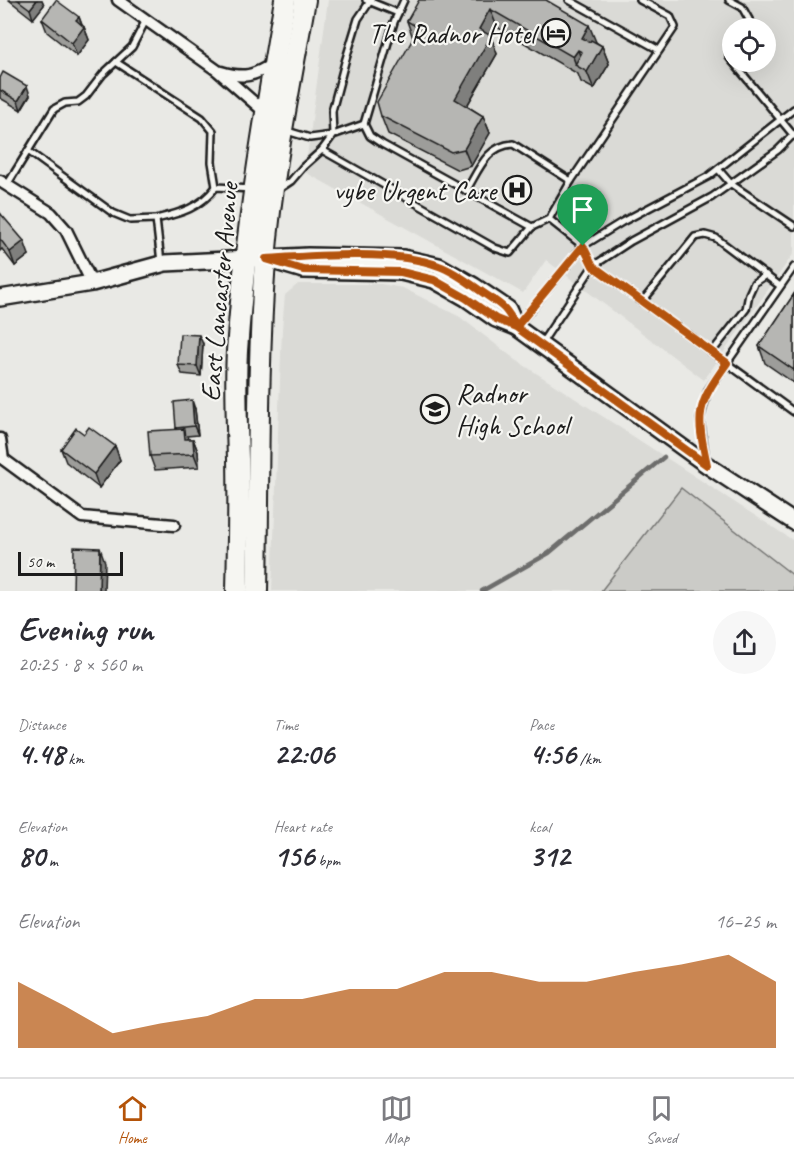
<!DOCTYPE html>
<html lang="en">
<head>
<meta charset="utf-8">
<style>
	:root { --surface:#fff; --page:#f7f7f7; --text:#2b2b33; --muted:#7c7c81; --line:#e1e1e2; --accent:#b45309 }
	body { margin:0; font-family:Caveat,sans-serif; background:var(--page); color:var(--text); height:100vh; display:flex; flex-direction:column; font-size:22px; white-space:nowrap }
	* { box-sizing:border-box; margin:0 }
	p { font-size:20px; color:var(--muted) }
	.icon { flex:none; width:33px; height:33px; fill:none; stroke:currentColor; stroke-width:2; stroke-linecap:round; stroke-linejoin:round }
	.map { position:relative; height:591px; overflow:hidden }
	.sheet { display:flex; flex-direction:column; background:var(--surface); flex:1 }
	.sheet>* { flex:none }
	.tools { position:absolute; left:722px; top:18px; display:grid; gap:12px }
	.tools a { display:grid; place-items:center; width:54px; height:54px; border-radius:50%; background:var(--surface); box-shadow:0 6px 24px #0002; font-size:30px }
	.scale { position:absolute; left:18px; bottom:15px; width:105px; box-sizing:border-box; padding-left:6px; border:3px solid #1c1c1c; border-top:0; font-size:16px; line-height:21px; white-space:nowrap; color:#1c1c1c; -webkit-text-stroke:4px #f6f6f2; paint-order:stroke }
	.pin { position:absolute; display:grid; place-items:center; width:51px; height:51px; color:#fff; margin:-62px -26px; border-radius:50% 50% 50% 0; rotate:-45deg; box-shadow:0 0 6px #0007 }
	.pin .icon { rotate:45deg }
	.round { display:grid; place-items:center; flex:none; width:63px; height:63px; border-radius:32px; background:var(--page) }
	.overview { display:flex; align-items:center; justify-content:space-between; height:102px; padding:0 18px }
	h1 { font-size:33px; font-weight:700; line-height:45px }
	.figures { display:grid; grid-template-columns:repeat(3,1fr); gap:9px; height:102px; padding:6px 18px }
	.figures div { display:grid; align-content:center }
	.figures b { font-size:30px; font-weight:700 }
	.figures small { font-size:16px; font-weight:400 }
	.figures p { font-size:16px }
	.chart { height:168px; padding:12px 18px }
	.chart p { display:flex; justify-content:space-between }
	.chart svg { width:100%; height:108px; margin-top:6px; fill:var(--accent); opacity:.7 }
	.dock { display:flex; justify-content:space-around; align-items:center; height:84px; border-top:2px solid var(--line); background:var(--surface); font-size:16px; color:var(--muted) }
	.dock a { display:grid; justify-items:center; gap:3px }
	.dock .on { color:var(--accent) }
	.map>svg:first-child { display:block }
	.built { fill:#dadad6; fill-rule:evenodd }
	.grass { fill:#cbcbc7; stroke:#747472; stroke-width:1.5 }
	.lines { fill:none; stroke-linecap:round; stroke-linejoin:round }
	.stream { stroke:#6d6d6c; stroke-width:4.5 }
	.lane-casing { stroke:#1c1c1c; stroke-width:10 }
	.street-casing { stroke:#1c1c1c; stroke-width:15 }
	.secondary-casing { stroke:#1c1c1c; stroke-width:20 }
	.highway-casing { stroke:#1c1c1c; stroke-width:24 }
	.lane { stroke:#f6f6f2; stroke-width:5 }
	.street { stroke:#f6f6f2; stroke-width:10 }
	.secondary { stroke:#f6f6f2; stroke-width:15 }
	.highway { stroke:#f6f6f2; stroke-width:20 }
	.wall { fill:#9d9d9a; stroke:#1c1c1c; stroke-width:1.5 }
	.shaded-wall { fill:#7f7f7d; stroke:#1c1c1c; stroke-width:1.5 }
	.building { fill:#b6b6b3; stroke:#1c1c1c; stroke-width:1.5 }
	.route-casing { stroke:#fff; stroke-width:12 }
	.route { stroke:#b45309; stroke-width:8 }
	.labels { text-anchor:middle; dominant-baseline:central; stroke-width:4.5; stroke-linejoin:round; paint-order:stroke }
	.poi-label { font-size:28px; fill:#1c1c1c; stroke:#f6f6f2; text-anchor:end }
	.street-label { font-size:28px; fill:#1c1c1c; stroke:#f6f6f2 }
</style>
</head>
<body>
<div class="map">
<svg width="794" height="591" viewBox="0 0 794 591">
	<rect width="100%" height="100%" fill="#e9e9e5"/>
	<filter id="ink" filterUnits="userSpaceOnUse"><feTurbulence type="fractalNoise" baseFrequency=".0167" numOctaves="2"/><feDisplacementMap in="SourceGraphic" scale="12" xChannelSelector="R" yChannelSelector="G"/><feConvolveMatrix kernelMatrix="1 2 1 2 8 2 1 2 1" color-interpolation-filters="sRGB"/></filter>
	<g filter="url(#ink)">
		<g class="built">
			<path d="M328 0H794V253L704 380 546 260 523 293 305 172ZM732 28H765V62H732Z"/>
			<polygon points="298,284 381,284 403,288 460,317 516,360 794,541 794,591 272,591 282,329 285,295"/>
		</g>
		<polygon class="grass" points="681,488 794,576 794,591 601,591"/>
		<g class="lines">
			<polyline class="stream" points="482,591 549,553 664,457"/>
			<g class="lane-casing">
				<g id="lane">
					<polyline points="366,0 398,13"/>
					<polyline points="569,0 659,50"/>
					<polyline points="640,0 670,16 675,27 571,181 549,219 583,246 593,266 794,412"/>
					<polyline points="729,0 742,7 751,23 748,28"/>
					<polyline points="732,52 729,57 732,61"/>
					<polyline points="116,62 202,118 213,131 212,162 216,187"/>
					<polyline points="733,62 794,136"/>
					<polyline points="364,124 370,136 382,144 532,227 549,219"/>
					<polyline points="287,131 310,138 333,135 364,124 394,22 404,0"/>
					<polyline points="322,150 495,248 510,253 532,227"/>
					<polyline points="28,151 113,213 130,220 156,219"/>
					<polyline points="718,169 731,184 794,226"/>
					<polyline points="7,185 54,109 65,103 78,102 86,96 103,74 132,47 146,20"/>
					<polyline points="279,189 291,181 303,167 322,150 333,135 332,111 345,62 358,19 371,0"/>
					<path d="M466 191C479 170 486 146 513 144L571 181"/>
					<path d="M161 262 156 219C181 213 200 208 216 187L252 189"/>
					<polyline points="642,302 695,237 705,235 716,238 780,286"/>
					<polyline points="518,325 583,246 622,222 709,176 794,109"/>
					<polyline points="541,344 593,266 631,241 712,197 778,150 794,134"/>
					<polyline points="712,352 746,309 749,294 754,283 766,275"/>
					<polyline points="706,461 700,419 708,390 794,267"/>
				</g>
			</g>
			<g class="street-casing">
				<g id="street">
					<polyline points="118,0 218,71 266,113"/>
					<path d="M221 72C244 79 254 76 274 63"/>
					<polyline points="0,181 51,213 66,230 92,283"/>
					<polyline points="0,439 3,459 82,517 174,525"/>
				</g>
			</g>
			<g class="secondary-casing">
				<g id="secondary">
					<polyline points="266,259 303,270 401,272 434,280 466,298 496,319 516,327 707,465 794,522"/>
					<polyline points="0,298 92,283 165,263 308,256 403,258 439,266 474,286 508,309 516,327"/>
				</g>
			</g>
			<g class="highway-casing">
				<g id="highway">
					<path d="M237 591C238 547 239 503 238 459 237 423 235 387 237 351 245 233 265 116 285 0"/>
					<path d="M257 591C259 481 257 370 265 260 272 173 290 86 305 0"/>
				</g>
			</g>
			<use href="#lane" class="lane"/>
			<use href="#street" class="street"/>
			<use href="#secondary" class="secondary"/>
			<use href="#highway" class="highway"/>
		</g>
		<g class="wall">
			<polygon points="9,0 42,0 44,5 33,19"/>
			<polygon points="546,0 596,42 602,46 609,64 594,89 581,82 578,74 497,27 491,37 497,54 467,106 483,116 490,133 471,166 458,170 388,134 381,116 413,38 407,21"/>
			<polygon points="79,17 82,25 84,27 89,40 77,56 47,32 42,19"/>
			<polygon points="0,78 30,95 21,110 0,98"/>
			<polygon points="0,213 29,255 15,266 2,249 0,251"/>
			<polygon points="794,294 794,383 765,363 759,346"/>
			<polygon points="203,344 201,376 182,374 178,365"/>
			<polygon points="195,409 198,435 187,436 188,439 193,439 198,452 199,467 155,470 150,456 176,429 176,428"/>
			<polygon points="84,434 115,446 120,460 99,488 66,462 61,449"/>
		</g>
		<g class="shaded-wall">
			<polygon points="37,0 42,0 44,5 33,19 30,9"/>
			<polygon points="490,9 497,27 491,37 497,54 461,116 455,99 479,29"/>
			<polygon points="79,17 83,28 84,27 89,40 77,56 72,43 76,20"/>
			<polygon points="589,25 596,42 588,56 582,38"/>
			<polygon points="602,46 609,64 594,89 587,72"/>
			<polygon points="578,50 584,67 576,65 573,57"/>
			<polygon points="27,86 30,95 21,110 18,101"/>
			<polygon points="483,116 490,133 471,166 464,149"/>
			<polygon points="24,241 29,255 15,266 10,252"/>
			<polygon points="199,335 203,344 201,376 197,366"/>
			<polygon points="192,400 195,409 198,435 194,426"/>
			<polygon points="193,439 198,452 199,467 194,454"/>
			<polygon points="115,446 120,460 99,488 94,474"/>
			<polygon points="100,548 105,562 104,591 99,591"/>
		</g>
		<g class="building">
			<polygon points="18,0 37,0 30,9"/>
			<polygon points="56,0 79,17 76,20 84,27 72,43 42,19"/>
			<polygon points="419,0 546,0 589,25 582,38 590,42 591,40 602,46 587,72 575,65 582,52 578,50 573,57 490,9 479,29 491,36 455,99 483,116 464,149 451,152 381,116 377,102 419,28 407,21"/>
			<polygon points="3,72 27,86 18,101 0,90 0,78"/>
			<polygon points="0,213 24,241 10,252 0,239"/>
			<polygon points="794,294 794,370 759,346"/>
			<polygon points="180,334 199,335 197,366 178,365"/>
			<polygon points="192,400 194,426 176,428 174,402"/>
			<polygon points="89,427 115,446 94,474 61,449 76,428 84,434"/>
			<polygon points="184,429 185,439 193,439 194,454 150,456 148,431"/>
			<polygon points="74,547 100,548 99,591 73,591"/>
		</g>
	</g>
	<g class="lines" filter="url(#ink)">
		<g class="route-casing">
			<path id="route" d="M583 246 516 327C506 306 501 305 482 292 469 283 454 271 439 266 396 249 312 256 266 259L303 270 401 272 434 280 466 298 496 319 516 327 707 465C696 414 696 406 727 363L593 266 583 246"/>
		</g>
		<use href="#route" class="route"/>
	</g>
	<defs>
		<g id="hotel-ring" transform="scale(1.5)"><circle r="9.5" fill="#f6f6f2" stroke="#1c1c1c" stroke-width="1.5"/><path d="M-6-4.5h1.5V1H6V5H4.5V3h-9V5H-6ZM-4 0a1.8 1.8 0 1 1 3.6 0ZM.5 0V-2.5h3Q6-2.5 6 0Z" fill="#1c1c1c"/></g>
		<g id="hospital-ring" transform="scale(1.5)"><circle r="9.5" fill="#f6f6f2" stroke="#1c1c1c" stroke-width="1.5"/><path d="M-5-5h3v3.5h4V-5h3V5h-3V1.5h-4V5h-3Z" fill="#1c1c1c"/></g>
		<g id="school-ring" transform="scale(1.5)"><circle r="9.5" fill="#f6f6f2" stroke="#1c1c1c" stroke-width="1.5"/><path d="M0-5L7-2L0 1L-7-2ZM-4 1L0 2.5L4 1V4Q0 6-4 4Z" fill="#1c1c1c"/></g>
	</defs>
	<g fill-rule="evenodd">
		<use href="#hotel-ring" x="556" y="33"/>
		<use href="#hospital-ring" x="517" y="190"/>
		<use href="#school-ring" x="435" y="409"/>
	</g>
	<g class="labels">
		<g class="poi-label">
			<text x="535" y="33">The Radnor Hotel</text>
			<text x="496" y="190">vybe Urgent Care</text>
			<text x="456" y="393" text-anchor="start">Radnor<tspan x="456" dy="32">High School</tspan></text>
		</g>
		<g class="street-label">
			<text transform="translate(219 292) rotate(-85)">East Lancaster Avenue</text>
		</g>
	</g>
</svg>
<div class="tools">
<a><svg class="icon" aria-label="locate" viewBox="0 0 24 24"><circle cx="12" cy="12" r="6"/><path d="M12 2v4M12 18v4M2 12h4M18 12h4"/></svg></a>
</div>
<div class="scale">50 m</div>
<div class="pin" style="left:583px;top:246px;background:#1e9e55"><svg class="icon" aria-label="arrive" viewBox="0 0 24 24"><path d="M6 21V4h12l-3 4 3 4H6"/></svg></div>
</div>
<section class="sheet">
<div class="overview"><div><h1>Evening run</h1><p>20:25 · 8 × 560 m</p></div><a class="round"><svg class="icon" aria-label="share" viewBox="0 0 24 24"><path d="M12 15V3M7 8l5-5 5 5M5 13v7h14v-7"/></svg></a></div>
<div class="figures">
<div><p>Distance</p><b>4.48<small> km</small></b></div>
<div><p>Time</p><b>22:06</b></div>
<div><p>Pace</p><b>4:56<small> /km</small></b></div>
</div>
<div class="figures">
<div><p>Elevation</p><b>80<small> m</small></b></div>
<div><p>Heart rate</p><b>156<small> bpm</small></b></div>
<div><p>kcal</p><b>312</b></div>
</div>
<div class="chart"><p><span>Elevation</span>16–25 m</p>
<svg viewBox="0 0 160 44" preserveAspectRatio="none"><path d="M0 44V17L10 27L20 38L30 34L40 31L50 24L60 24L70 20L80 20L90 13L100 13L110 17L120 17L130 13L140 10L150 6L160 17V44z"/></svg>
</div>
</section>
<nav class="dock">
<a class="on"><svg class="icon" aria-label="home" viewBox="0 0 24 24"><path d="M3 11l9-7 9 7M6 9v11h12V9"/></svg>Home</a>
<a><svg class="icon" aria-label="map" viewBox="0 0 24 24"><path d="M3 6l6-2 6 2 6-2v14l-6 2-6-2-6 2zM9 4v14M15 6v14"/></svg>Map</a>
<a><svg class="icon" aria-label="saved" viewBox="0 0 24 24"><path d="M7 4h10v16l-5-4-5 4z"/></svg>Saved</a>
</nav>
</body>
</html>
